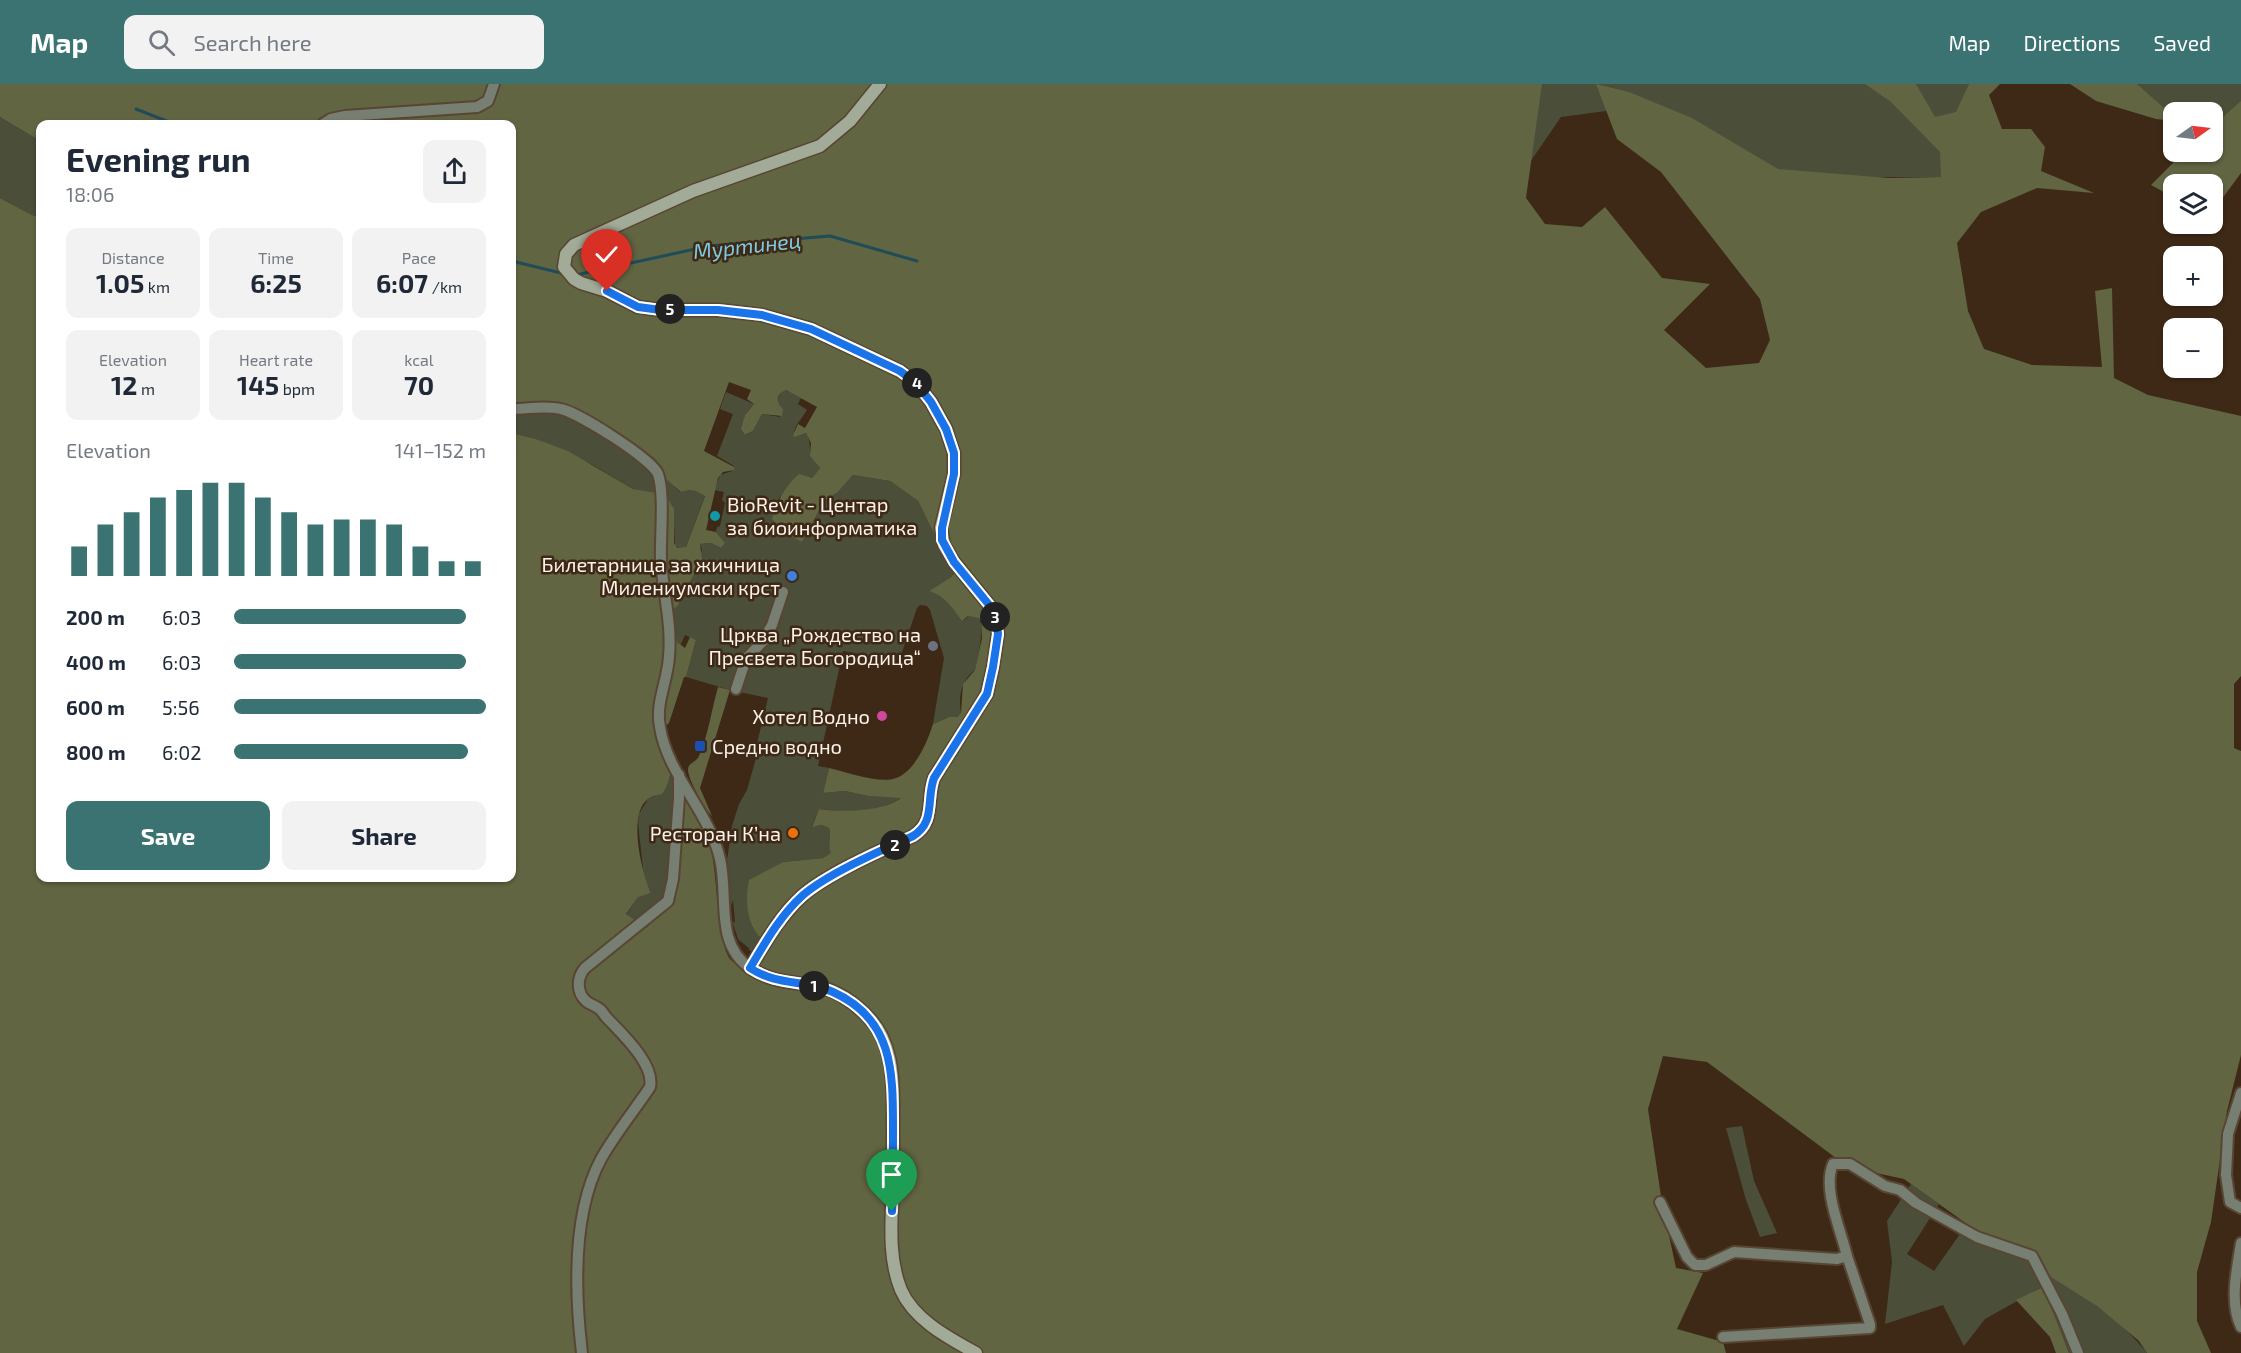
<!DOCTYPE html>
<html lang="en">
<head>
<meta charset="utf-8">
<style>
	:root { --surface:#fff; --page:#f2f2f3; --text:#1f2937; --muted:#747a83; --accent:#3a7372 }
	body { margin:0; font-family:"Exo 2",sans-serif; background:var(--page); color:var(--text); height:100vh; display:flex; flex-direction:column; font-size:22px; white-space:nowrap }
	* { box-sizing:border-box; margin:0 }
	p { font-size:20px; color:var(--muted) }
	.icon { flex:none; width:33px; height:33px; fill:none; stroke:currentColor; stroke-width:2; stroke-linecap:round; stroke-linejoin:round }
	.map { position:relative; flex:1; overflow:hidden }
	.side { position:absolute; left:36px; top:36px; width:480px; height:762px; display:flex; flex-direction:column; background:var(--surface); border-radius:12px; box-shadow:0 2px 4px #0004 }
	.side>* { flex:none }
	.needle { width:39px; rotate:76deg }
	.buttons { position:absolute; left:2163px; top:18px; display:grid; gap:12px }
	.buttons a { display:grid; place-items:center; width:60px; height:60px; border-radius:12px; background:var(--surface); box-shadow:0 2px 4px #0004; font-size:30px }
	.pin { position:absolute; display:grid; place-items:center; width:51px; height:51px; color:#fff; margin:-62px -26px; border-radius:50% 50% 50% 0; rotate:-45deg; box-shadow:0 0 6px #0007 }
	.pin .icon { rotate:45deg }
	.km { position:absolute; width:30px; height:30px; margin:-15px; border-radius:50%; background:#222; color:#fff; font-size:16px; line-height:30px; text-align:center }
	.round { display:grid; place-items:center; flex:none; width:63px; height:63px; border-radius:12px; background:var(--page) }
	.summary { display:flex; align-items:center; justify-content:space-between; height:102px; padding:0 30px }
	h1 { font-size:33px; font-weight:700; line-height:45px }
	.metrics { display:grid; grid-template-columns:repeat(3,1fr); gap:9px; height:102px; padding:6px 30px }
	.metrics div { display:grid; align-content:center; border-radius:12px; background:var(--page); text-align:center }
	.metrics b { font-size:26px; font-weight:700 }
	.metrics small { font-size:16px; font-weight:400 }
	.metrics p { font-size:16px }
	.chart { height:168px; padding:12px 30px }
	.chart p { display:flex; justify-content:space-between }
	.chart svg { width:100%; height:108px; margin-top:6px; stroke:var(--accent); stroke-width:6 }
	.cta { display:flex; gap:12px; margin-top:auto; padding:12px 30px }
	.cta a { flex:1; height:69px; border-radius:12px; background:var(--accent); color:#fff; font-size:24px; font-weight:700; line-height:69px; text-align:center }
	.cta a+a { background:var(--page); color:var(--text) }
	ul { padding:0 30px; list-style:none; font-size:20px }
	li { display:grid; grid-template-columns:96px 72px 1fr; align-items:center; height:45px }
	li i { height:15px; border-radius:8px; background:var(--accent) }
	header { display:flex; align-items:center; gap:36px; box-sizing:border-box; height:84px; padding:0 30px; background:var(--accent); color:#fff }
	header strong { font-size:28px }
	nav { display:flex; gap:33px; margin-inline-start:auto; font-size:21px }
	.search { width:420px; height:54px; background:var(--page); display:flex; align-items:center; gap:15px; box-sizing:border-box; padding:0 21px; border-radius:12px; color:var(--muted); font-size:22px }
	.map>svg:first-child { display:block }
	.green { fill:#4b4e39 }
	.forest { fill:#616542; fill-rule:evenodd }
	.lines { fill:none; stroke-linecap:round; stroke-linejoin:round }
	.stream { stroke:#204c59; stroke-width:3 }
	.street-casing { stroke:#594533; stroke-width:14 }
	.secondary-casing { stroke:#594533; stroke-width:15 }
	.street { stroke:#777e72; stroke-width:10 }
	.secondary { stroke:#a1ab97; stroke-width:12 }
	.route-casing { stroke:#fff; stroke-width:12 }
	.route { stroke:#1a73e8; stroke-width:8 }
	.culture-dot { fill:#0f9aa8; stroke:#3e2916; stroke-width:2 }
	.shop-dot { fill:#3f7fe0; stroke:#3e2916; stroke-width:2 }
	.worship-dot { fill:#6b7280; stroke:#3e2916; stroke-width:2 }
	.hotel-dot { fill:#d1479c; stroke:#3e2916; stroke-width:2 }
	.transit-dot { fill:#1a4fb4; stroke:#3e2916; stroke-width:2 }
	.food-dot { fill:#e8710a; stroke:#3e2916; stroke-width:2 }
	.labels { text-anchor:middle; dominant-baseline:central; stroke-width:5; stroke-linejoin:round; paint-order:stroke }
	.poi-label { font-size:20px; fill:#fdf1e8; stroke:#3e2916; text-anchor:end }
	.water-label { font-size:21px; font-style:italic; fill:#7fcbe3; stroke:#3e2916 }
</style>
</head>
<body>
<header>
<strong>Map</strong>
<div class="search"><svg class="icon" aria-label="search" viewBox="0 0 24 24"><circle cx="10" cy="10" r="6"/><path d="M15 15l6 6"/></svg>Search here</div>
<nav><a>Map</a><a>Directions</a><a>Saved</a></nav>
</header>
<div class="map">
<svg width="2241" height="1269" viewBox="0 0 2241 1269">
	<rect width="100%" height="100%" fill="#3e2916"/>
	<g class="green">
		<polygon points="1529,0 1978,0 1941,93 1867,93 1794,97 1621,25 1561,33 1519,94"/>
		<polygon points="2120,0 2241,0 2241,29 2213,49 2212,28 2174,28 2173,36"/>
		<polygon points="0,33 40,57 40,133 32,131 0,114"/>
		<path d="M786 306 801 314 798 320 807 326 796 342 793 352 806 349C811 357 809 362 811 370 812 375 817 379 820 384L812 394C794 390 787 402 778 416L802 458 824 417 838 408 853 391 890 397 918 417 940 462 957 486 951 493 929 507C940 511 947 516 954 525 958 530 959 534 964 536 993 509 977 579 975 586 961 596 958 613 961 629L957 633H949L933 640 944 574 930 526 927 522 920 521 917 524 899 577 843 567 818 682 829 684 823 709 845 707 868 712 902 713C882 729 844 728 819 725L812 742 821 741 829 744C832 753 827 760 832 769L823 774 783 778 750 796C747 815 745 842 762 855L761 874 748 865H750L739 856 743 862 738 855 732 837 735 839 733 816 730 825 729 819 727 776 732 742 739 720 747 706 760 660 757 659 768 614 730 606 686 593 696 556 685 551 680 562 677 558 672 527 702 466 700 460 711 459 721 464 724 458 716 448 717 443 720 442 725 419 722 416 724 408 714 406 720 391 732 387 734 382 717 372 733 330 720 325 726 308 754 320 745 331 743 349 746 351 753 347 762 330 780 333C779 322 773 311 786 306Z"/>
		<path d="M540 318 563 319 578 325 654 374 661 382 664 392 680 408C691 405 696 405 705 411L686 463 684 465 675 463 674 439 665 415 633 405 593 381 536 355 512 349V319Z"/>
		<path d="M671 681 686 711 670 820 646 844 626 831 638 812 651 809 644 794 638 739 639 730 648 715C667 707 669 703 671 681Z"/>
		<polygon points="1742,1042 1754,1097 1777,1149 1760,1153 1746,1116 1726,1044"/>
		<path d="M1911 1100 1939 1120 1907 1170 1934 1187 1967 1140C2022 1174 2109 1219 2147 1269H2069L2042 1203 1985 1235 1964 1262 1943 1221 1885 1240 1892 1178 1887 1137Z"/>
	</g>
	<g class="forest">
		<path d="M0 0H1542L1526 114 1545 140 1582 143 1605 123 1662 194 1710 200 1664 246 1706 284 1759 279 1770 256 1760 215 1661 88 1617 55 1596 0 1629 8 1692 34 1778 85 1889 94 1941 93 1940 68 1891 18 1865 0H1916L1935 33 1956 28 1969 0H2000L1989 11 2002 45H2031L2045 63 2041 87 2094 109 2037 104 1981 128 1957 159 1968 227 1984 265 2032 281 2102 283 2095 207 2112 204 2114 294 2148 311 2241 332V592L2234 600V664L2241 667V971L2227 1027 2211 1138 2197 1188V1237L2211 1269H2147L2139 1257 2097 1222 1967 1140 1904 1095 1848 1083 1707 978 1663 972 1648 1025 1662 1119 1676 1184 1703 1189 1677 1245 1723 1258 1726 1269H0V114L32 131 40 133V794H512V349L536 355 568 367 633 405 656 409 665 415H668L674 425V459L677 464 686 463 705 412C696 406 691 405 681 408L667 396 661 382 654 374 578 325 563 319H512V40H40V57L0 33ZM729 298 751 306 747 315 754 320 745 331 741 345 745 351 753 347 762 330 782 332 783 325C775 318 776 310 786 306L817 323 805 344 798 340 793 351 794 353 806 349 811 359 810 372 820 384 812 394 799 390C784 403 777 417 772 435L787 450 802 458 824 417 838 408 853 391 890 397 918 417 940 462 957 486 951 493 929 507C946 513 952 523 962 537L968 532 979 534 981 537 982 554 975 586 963 600 961 629 957 633H949L933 640C927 659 914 690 893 695 877 699 846 688 829 684L823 709 845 707 868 712 901 714C883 728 841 728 819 725L812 743 821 741 829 744C832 753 827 760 831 769L823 774 783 778 749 796C745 814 746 843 762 855L750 884C744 882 735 881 730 875 718 860 717 793 712 770 708 749 697 730 686 711L684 716 670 820 646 844 626 830 638 813 651 809C642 790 627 730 648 715 652 712 658 711 662 710 678 689 668 661 664 638L667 641 669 639 684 593H686L696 556 690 553 685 564 677 558 672 527 678 521 701 476H702L700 460 711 459 721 464 725 459 716 448 706 446 718 394 723 388 734 386V383L704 367Z"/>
		<polygon points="2070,0 2137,0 2173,32 2173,37 2156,35 2096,17"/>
		<polygon points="2241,17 2241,89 2213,127 2212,100 2174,100 2173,113 2151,101 2184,68 2212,68 2213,42"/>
		<path d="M718 603 730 606 700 704 712 732C705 726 688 695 688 686 688 678 696 679 699 672 708 652 712 624 718 603Z"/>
		<polygon points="2043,1203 2069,1269 2056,1269 2050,1253 2016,1216"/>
	</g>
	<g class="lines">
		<g class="stream">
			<polyline points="136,25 174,40"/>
			<polyline points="512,177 565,190"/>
			<polyline points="576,191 709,162 830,152 917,177"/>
		</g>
		<g class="street-casing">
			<g id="street">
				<polyline points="323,40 331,35 345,32 477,23 488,17 494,0"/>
				<path d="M512 325C528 325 545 321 561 325 579 329 652 375 658 390 665 411 660 453 661 476 663 508 672 540 669 572 668 596 655 619 660 643 667 690 709 727 720 775 729 813 714 859 750 884"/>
				<polyline points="736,605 746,575 763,557 772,541 783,508"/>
				<polyline points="2241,1009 2228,1050 2226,1091 2230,1118 2241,1124"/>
				<path d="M1660 1118 1687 1173 1695 1181H1706L1734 1168 1837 1175 1847 1172C1841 1146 1822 1105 1833 1080H1850L1885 1102 1900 1106 1916 1119 1977 1153 2032 1172 2062 1230 2078 1269"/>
				<path d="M2241 1159C2237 1185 2229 1218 2241 1243"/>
				<polyline points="1723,1253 1870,1244 1870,1240 1847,1172"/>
				<path d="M582 1269C575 1210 572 1129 601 1075 615 1050 634 1027 650 1003 655 980 621 949 607 934 604 931 602 926 598 924 594 921 589 920 586 917 576 908 577 893 585 884L668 817 673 795 679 714V691"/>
			</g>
		</g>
		<g class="secondary-casing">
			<path id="secondary" d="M880 0 850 37 820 62 693 107 574 161 566 170 564 183 574 195 581 199 607 207 638 223 661 226H718L762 231 811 245 900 287 916 299 931 318 946 345 954 369V390L941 444 944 461 954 478 990 522 996 534 998 550 993 583 987 610 934 694C926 715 936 738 913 752 881 766 827 790 802 812 780 832 765 859 750 884 775 900 793 897 820 903 839 908 856 920 869 934 891 957 893 990 893 1020 893 1046 893 1072 893 1097 892 1133 887 1172 901 1206 914 1236 949 1254 976 1269"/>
		</g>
		<use href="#street" class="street"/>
		<use href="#secondary" class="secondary"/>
	</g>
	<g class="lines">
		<g class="route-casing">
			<path id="route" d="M607 207 638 223 661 226H718L762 231 811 245 900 287 916 299 931 318 946 345 954 369V390L942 444V456L954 478 990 522 996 534 998 550 993 583 987 610 934 694C926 715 936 738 913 752 882 766 827 790 802 812 780 832 765 859 750 884 779 903 805 895 833 908 893 935 893 987 893 1044 893 1072 893 1099 892 1127"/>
		</g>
		<use href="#route" class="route"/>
	</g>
	<circle class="culture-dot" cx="715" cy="432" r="6"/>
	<circle class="shop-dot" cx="792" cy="492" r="6"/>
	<circle class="worship-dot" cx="933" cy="562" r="6"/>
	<circle class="hotel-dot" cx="882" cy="632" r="6"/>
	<rect class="transit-dot" x="694" y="656" width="12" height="12" rx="3"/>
	<circle class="food-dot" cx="793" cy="749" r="6"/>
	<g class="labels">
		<g class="poi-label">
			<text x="727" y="420" text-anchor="start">BioRevit - Центар<tspan x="727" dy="23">за биоинформатика</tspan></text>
			<text x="780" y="480">Билетарница за жичница<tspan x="780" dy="23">Милениумски крст</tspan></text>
			<text x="921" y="550">Црква „Рождество на<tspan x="921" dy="23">Пресвета Богородица“</tspan></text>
			<text x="870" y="632">Хотел Водно</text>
			<text x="712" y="662" text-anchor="start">Средно водно</text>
			<text x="781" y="749">Ресторан К’на</text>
		</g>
		<g class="water-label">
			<text transform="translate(747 161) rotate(-6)">Муртинец</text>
		</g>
	</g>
</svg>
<div class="buttons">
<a><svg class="needle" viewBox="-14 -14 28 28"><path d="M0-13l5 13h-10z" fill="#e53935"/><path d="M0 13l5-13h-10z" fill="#747a83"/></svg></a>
<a><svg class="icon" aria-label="layers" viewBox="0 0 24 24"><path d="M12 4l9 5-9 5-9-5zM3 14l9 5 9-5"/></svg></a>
<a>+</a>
<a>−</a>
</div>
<div class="pin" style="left:892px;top:1127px;background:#1e9e55"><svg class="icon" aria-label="arrive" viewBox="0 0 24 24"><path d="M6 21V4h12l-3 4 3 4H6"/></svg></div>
<div class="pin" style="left:607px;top:207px;background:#d93025"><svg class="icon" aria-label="check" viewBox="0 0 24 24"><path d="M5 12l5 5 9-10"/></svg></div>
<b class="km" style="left:814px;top:902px">1</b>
<b class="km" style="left:895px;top:761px">2</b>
<b class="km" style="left:995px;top:533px">3</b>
<b class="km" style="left:917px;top:299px">4</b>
<b class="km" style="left:670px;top:225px">5</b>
<section class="side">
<div class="summary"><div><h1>Evening run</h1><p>18:06</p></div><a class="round"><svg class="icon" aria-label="share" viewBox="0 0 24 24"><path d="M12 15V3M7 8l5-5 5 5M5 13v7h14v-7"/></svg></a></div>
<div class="metrics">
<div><p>Distance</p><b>1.05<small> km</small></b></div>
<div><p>Time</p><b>6:25</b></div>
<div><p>Pace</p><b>6:07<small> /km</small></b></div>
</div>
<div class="metrics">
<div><p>Elevation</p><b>12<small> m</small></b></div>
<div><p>Heart rate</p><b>145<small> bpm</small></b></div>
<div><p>kcal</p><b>70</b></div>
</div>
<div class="chart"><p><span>Elevation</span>141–152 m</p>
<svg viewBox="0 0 160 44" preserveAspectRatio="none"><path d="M5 44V32M15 44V23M25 44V18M35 44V12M45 44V9M55 44V6M65 44V6M75 44V12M85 44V18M95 44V23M105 44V21M115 44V21M125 44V23M135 44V32M145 44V38M155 44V38"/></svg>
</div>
<ul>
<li><b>200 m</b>6:03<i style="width:92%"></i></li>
<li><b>400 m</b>6:03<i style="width:92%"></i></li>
<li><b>600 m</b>5:56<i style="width:100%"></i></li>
<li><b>800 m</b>6:02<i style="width:93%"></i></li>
</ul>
<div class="cta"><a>Save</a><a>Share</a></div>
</section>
</div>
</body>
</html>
